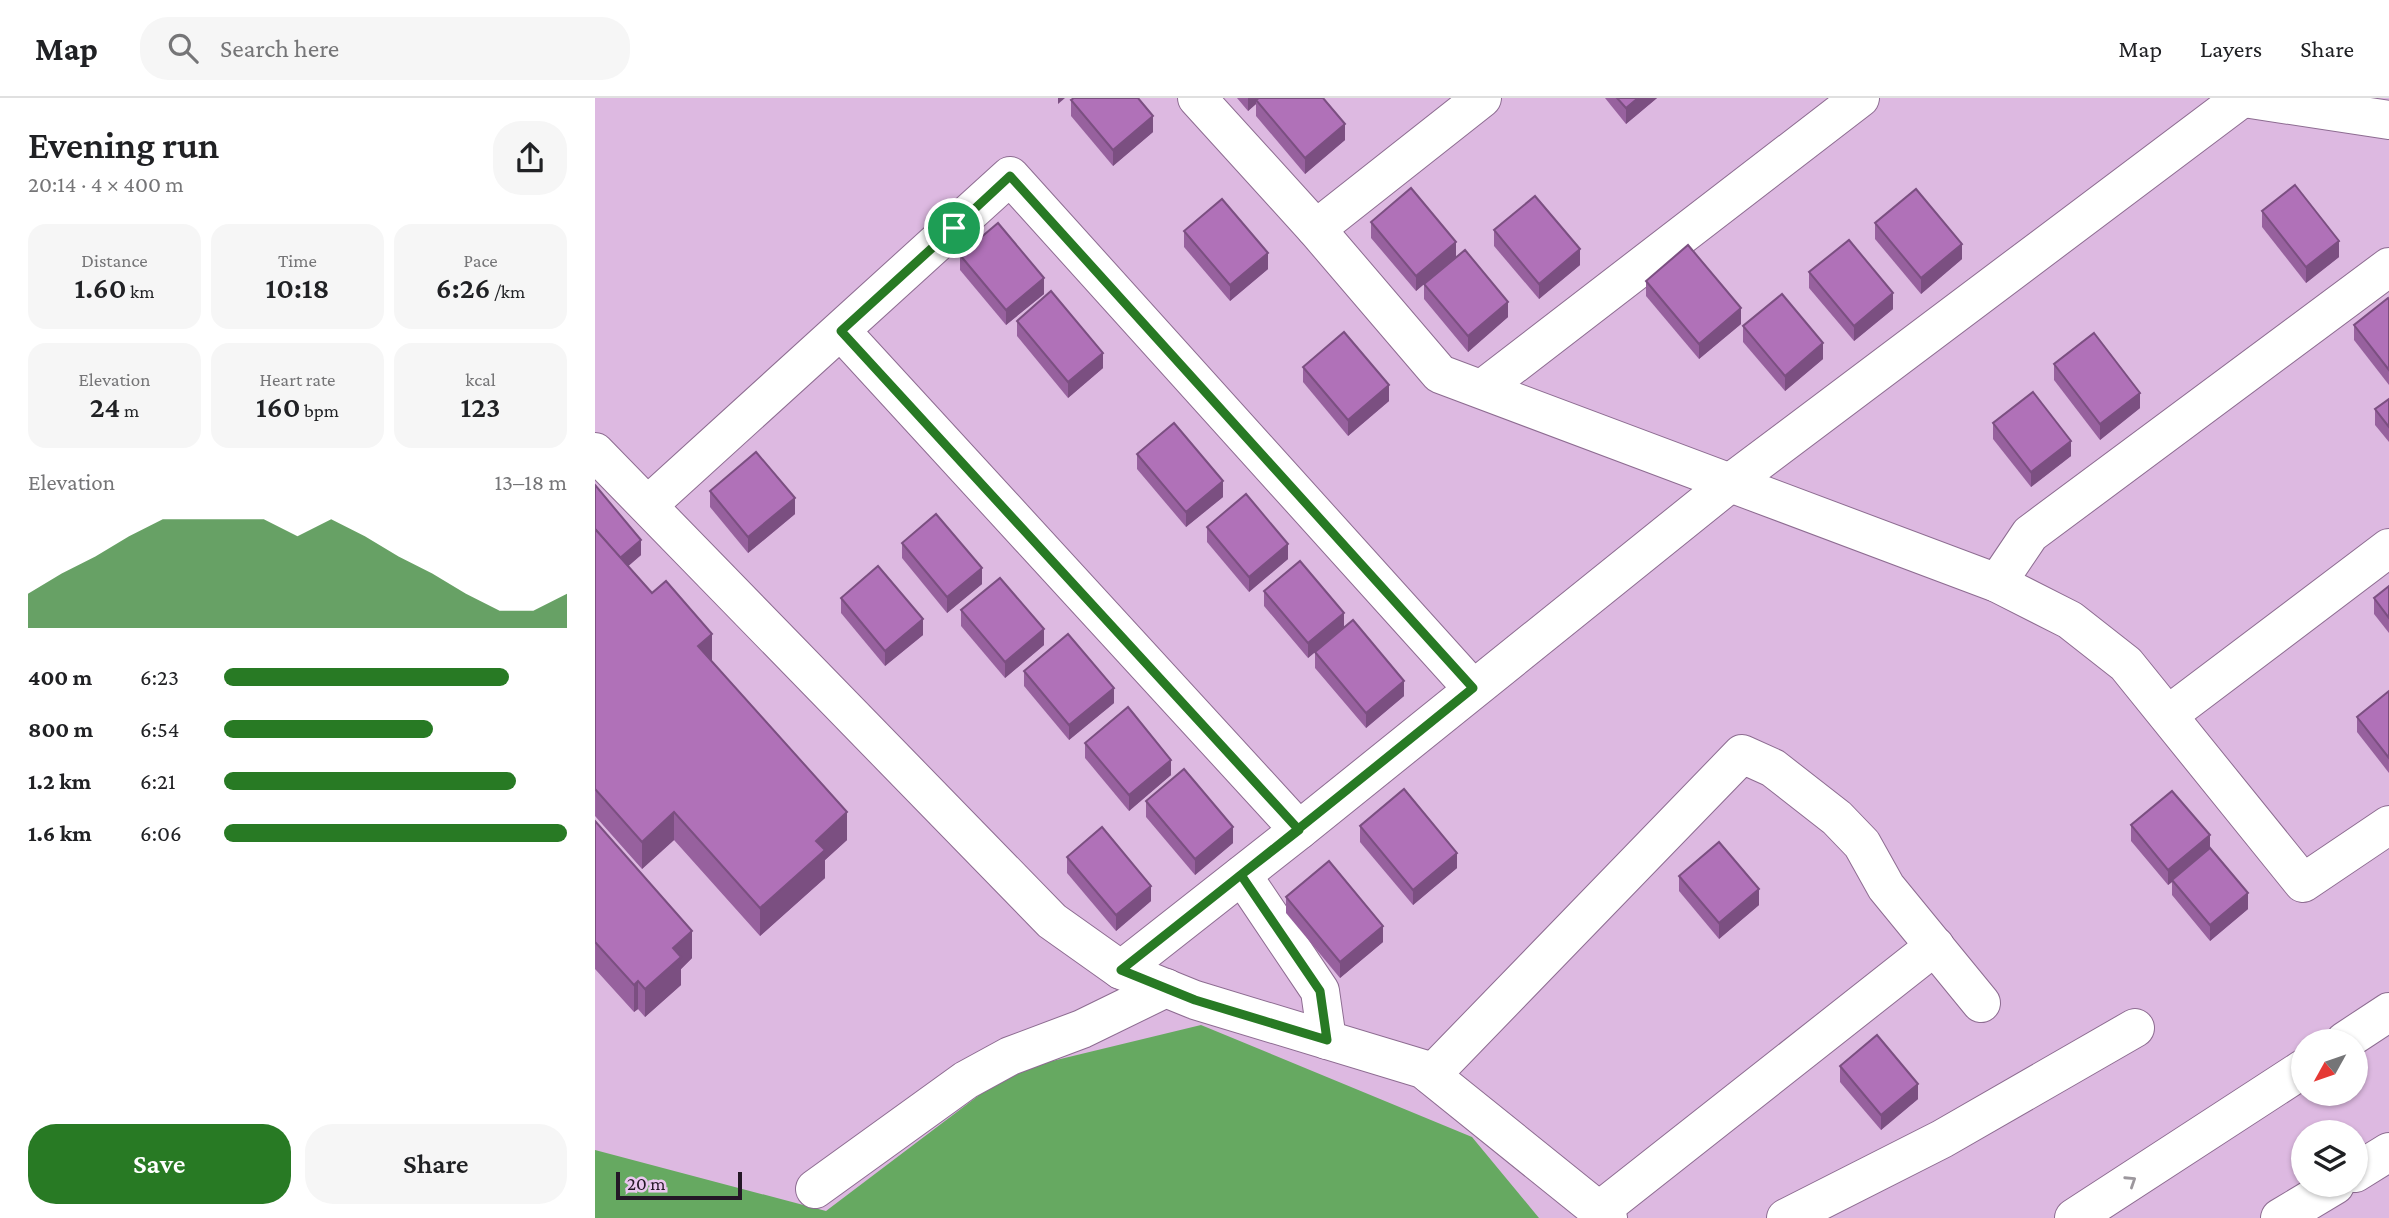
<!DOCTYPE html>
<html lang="en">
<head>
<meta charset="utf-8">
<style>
	:root { --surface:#fff; --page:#f6f6f6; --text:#202124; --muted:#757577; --line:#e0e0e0; --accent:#287a24 }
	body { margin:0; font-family:"Crimson Pro",serif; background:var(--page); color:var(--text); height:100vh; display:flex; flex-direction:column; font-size:26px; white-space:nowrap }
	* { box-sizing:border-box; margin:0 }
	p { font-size:23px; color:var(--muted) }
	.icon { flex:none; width:38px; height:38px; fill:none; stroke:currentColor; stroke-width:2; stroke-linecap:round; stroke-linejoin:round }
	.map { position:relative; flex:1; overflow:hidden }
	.drawer { display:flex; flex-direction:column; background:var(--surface); width:595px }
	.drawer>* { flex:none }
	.needle { width:46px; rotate:230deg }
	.controls { position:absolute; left:1696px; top:931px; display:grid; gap:14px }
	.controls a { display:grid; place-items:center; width:77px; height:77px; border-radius:50%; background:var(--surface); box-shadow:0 2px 5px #0004; font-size:35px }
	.scale { position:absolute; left:21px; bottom:18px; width:126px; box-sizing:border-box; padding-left:7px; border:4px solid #241726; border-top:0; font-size:19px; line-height:24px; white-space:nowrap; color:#241726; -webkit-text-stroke:5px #eac6ef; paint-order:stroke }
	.pin { position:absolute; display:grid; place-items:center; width:60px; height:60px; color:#fff; margin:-30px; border:4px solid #fff; border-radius:50%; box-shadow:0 2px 7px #0007 }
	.round { display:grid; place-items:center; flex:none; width:74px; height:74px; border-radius:28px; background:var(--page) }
	.summary { display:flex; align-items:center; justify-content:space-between; height:119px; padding:0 28px }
	h1 { font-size:38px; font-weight:600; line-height:52px }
	.figures { display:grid; grid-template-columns:repeat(3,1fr); gap:10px; height:119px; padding:7px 28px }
	.figures div { display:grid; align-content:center; border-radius:18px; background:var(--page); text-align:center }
	.figures b { font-size:30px; font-weight:600 }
	.figures small { font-size:19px; font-weight:400 }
	.figures p { font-size:19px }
	.chart { height:196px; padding:14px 28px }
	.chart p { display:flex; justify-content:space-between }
	.chart svg { width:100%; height:126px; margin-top:7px; fill:var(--accent); opacity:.7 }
	.primary-button { display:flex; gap:14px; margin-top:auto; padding:14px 28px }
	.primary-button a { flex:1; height:80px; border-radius:28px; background:var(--accent); color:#fff; font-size:28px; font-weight:600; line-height:80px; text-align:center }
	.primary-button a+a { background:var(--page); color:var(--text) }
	ul { padding:0 28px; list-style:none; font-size:23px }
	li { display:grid; grid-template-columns:112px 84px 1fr; align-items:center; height:52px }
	li i { height:18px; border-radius:9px; background:var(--accent) }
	header { display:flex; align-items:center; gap:42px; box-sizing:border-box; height:98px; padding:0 35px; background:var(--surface); border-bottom:2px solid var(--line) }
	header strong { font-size:33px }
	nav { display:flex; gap:38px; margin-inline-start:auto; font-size:24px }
	.search { width:490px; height:63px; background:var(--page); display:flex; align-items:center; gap:18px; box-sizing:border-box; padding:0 24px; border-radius:28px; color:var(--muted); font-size:26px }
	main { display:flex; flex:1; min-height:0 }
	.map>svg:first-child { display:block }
	.forest { fill:#66a961 }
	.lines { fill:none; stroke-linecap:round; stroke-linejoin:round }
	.minor-casing { stroke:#8d6c91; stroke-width:40 }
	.highway-casing { stroke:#8d6c91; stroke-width:40 }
	.minor { stroke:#fff; stroke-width:38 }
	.highway { stroke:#fff; stroke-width:38 }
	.wall { fill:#97619e }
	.shaded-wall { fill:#7b4f81 }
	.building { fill:#b071b8; stroke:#7b4f81; stroke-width:2 }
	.oneway { stroke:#9c979d }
	.route-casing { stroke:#fff; stroke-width:14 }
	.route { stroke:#287a24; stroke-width:9 }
</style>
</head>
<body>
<header>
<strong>Map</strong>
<div class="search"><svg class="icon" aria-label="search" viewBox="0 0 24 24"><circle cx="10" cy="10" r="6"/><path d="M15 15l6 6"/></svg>Search here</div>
<nav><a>Map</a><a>Layers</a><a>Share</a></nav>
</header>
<main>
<section class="drawer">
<div class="summary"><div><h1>Evening run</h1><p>20:14 · 4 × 400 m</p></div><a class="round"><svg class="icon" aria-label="share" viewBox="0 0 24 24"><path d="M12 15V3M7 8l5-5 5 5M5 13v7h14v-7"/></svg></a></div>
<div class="figures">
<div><p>Distance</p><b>1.60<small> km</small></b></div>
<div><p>Time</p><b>10:18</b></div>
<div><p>Pace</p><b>6:26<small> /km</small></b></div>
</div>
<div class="figures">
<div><p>Elevation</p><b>24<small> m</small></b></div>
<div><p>Heart rate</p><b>160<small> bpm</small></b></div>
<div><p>kcal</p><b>123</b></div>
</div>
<div class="chart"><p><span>Elevation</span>13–18 m</p>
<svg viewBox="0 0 160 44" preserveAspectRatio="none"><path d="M0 44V32L10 25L20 19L30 12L40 6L50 6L60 6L70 6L80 12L90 6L100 12L110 19L120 25L130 32L140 38L150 38L160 32V44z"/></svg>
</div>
<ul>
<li><b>400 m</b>6:23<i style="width:83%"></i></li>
<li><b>800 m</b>6:54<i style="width:61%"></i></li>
<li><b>1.2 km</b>6:21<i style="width:85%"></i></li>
<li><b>1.6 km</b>6:06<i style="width:100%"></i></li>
</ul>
<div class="primary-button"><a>Save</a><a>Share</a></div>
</section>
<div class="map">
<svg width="1794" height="1120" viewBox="0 0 1794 1120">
	<rect width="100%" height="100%" fill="#ddb9e1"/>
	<polygon class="forest" points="606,927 877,1039 944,1120 0,1120 0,1052 231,1113 416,973"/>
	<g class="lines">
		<g class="minor-casing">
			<g id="minor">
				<polyline points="602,0 721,131 845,276 1402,485 1475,522 1531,566 1708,785 1794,727"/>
				<polyline points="1649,0 1794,22"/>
				<polyline points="721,131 887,0"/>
				<polyline points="246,233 704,732"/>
				<polyline points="887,291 1265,0"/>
				<polyline points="0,354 457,823 526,872 600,902 828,971 1013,1120"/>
				<polyline points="53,407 415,78 878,591"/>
				<polyline points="1402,485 1435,436 1794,169"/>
				<polyline points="1573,617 1794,450"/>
				<polyline points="647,777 725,893 732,942"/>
				<polyline points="526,872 704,732 1135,385 1647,0"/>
				<polyline points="836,977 1147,656 1178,670 1242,720 1267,746 1291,789 1386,905"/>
				<polyline points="220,1091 371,982 415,958 487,931 571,890"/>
				<polyline points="1004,1113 1340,848"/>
				<polyline points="1191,1120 1347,1041 1540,930"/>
			</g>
		</g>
		<g class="highway-casing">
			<g id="highway">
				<polyline points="1750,943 1794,914"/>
				<polyline points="1760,1075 1794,1054"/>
				<polyline points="1479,1120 1708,971"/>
				<polyline points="1685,1120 1740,1087"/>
			</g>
		</g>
		<use href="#minor" class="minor"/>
		<use href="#highway" class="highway"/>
	</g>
	<g class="wall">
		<polygon points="642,0 728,0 750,42 710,76 661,18 661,6 653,13"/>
		<polygon points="1010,0 1062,0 1031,26"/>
		<polygon points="476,2 558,34 518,68 476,18"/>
		<polygon points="1667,113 1744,159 1711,185 1667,129"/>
		<polygon points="776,124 861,159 913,219 873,254 829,201 829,186 821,193 776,140"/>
		<polygon points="1280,125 1367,161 1326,196 1280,141"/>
		<polygon points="899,132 985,167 944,201 899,148"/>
		<polygon points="589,133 673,171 635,203 589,149"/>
		<polygon points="365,157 449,196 411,227 365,172"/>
		<polygon points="1214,174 1298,211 1259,243 1214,190"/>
		<polygon points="1051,183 1146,226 1104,261 1051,198"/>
		<polygon points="1794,202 1794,287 1759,242 1759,227"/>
		<polygon points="422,223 508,270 473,300 422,238"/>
		<polygon points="1148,228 1228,261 1190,293 1148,244"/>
		<polygon points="1459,266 1545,310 1505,342 1459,282"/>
		<polygon points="708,269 794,303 753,338 708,284"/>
		<polygon points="1794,301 1794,344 1780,327 1780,311"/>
		<polygon points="1398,325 1476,358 1436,389 1398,341"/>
		<polygon points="542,356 628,399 591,429 542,371"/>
		<polygon points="0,387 46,457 33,468 117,563 252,742 230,762 230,780 165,838 79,742 47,771 0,718"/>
		<polygon points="115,393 200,416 153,455 115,409"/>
		<polygon points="612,429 693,461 654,494 612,444"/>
		<polygon points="307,445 387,486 352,515 307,460"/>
		<polygon points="1794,488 1794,535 1779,516 1779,500"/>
		<polygon points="669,493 749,530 809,598 771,630 720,570 720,554 713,560 669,508"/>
		<polygon points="246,500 328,537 290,568 246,515"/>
		<polygon points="366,512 449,547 410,580 366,528"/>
		<polygon points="429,573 519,605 474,642 429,588"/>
		<polygon points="1794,593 1794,675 1762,634 1762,619"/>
		<polygon points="490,645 576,677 534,713 490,660"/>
		<polygon points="551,703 638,745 600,777 551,719"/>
		<polygon points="0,723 97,860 86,871 86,887 50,919 43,911 39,914 0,871"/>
		<polygon points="1536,727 1615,750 1653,811 1615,843 1577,797 1577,784 1573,787 1536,743"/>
		<polygon points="765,728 862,770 818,807 765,744"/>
		<polygon points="472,759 556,803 521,833 472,775"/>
		<polygon points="1084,778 1164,807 1124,841 1084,793"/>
		<polygon points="691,799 788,844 745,880 691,815"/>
		<polygon points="1245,968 1323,1001 1286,1032 1245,984"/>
	</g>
	<g class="shaded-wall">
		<polygon points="463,0 470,0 463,6"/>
		<polygon points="653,0 668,0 661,2 661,6 653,13"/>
		<polygon points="1043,0 1062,0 1031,26 1031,10"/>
		<polygon points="558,18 558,34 518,68 518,52"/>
		<polygon points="750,26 750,42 710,76 710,60"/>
		<polygon points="1744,143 1744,159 1711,185 1711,169"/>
		<polygon points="861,144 861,159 821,193 821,178"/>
		<polygon points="1367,146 1367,161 1326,196 1326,180"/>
		<polygon points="985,151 985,167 944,201 944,186"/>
		<polygon points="673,155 673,171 635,203 635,187"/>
		<polygon points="449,180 449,196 411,227 411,212"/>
		<polygon points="1298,195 1298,211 1259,243 1259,228"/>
		<polygon points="913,204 913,219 873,254 873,238"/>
		<polygon points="1146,210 1146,226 1104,261 1104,246"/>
		<polygon points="1228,245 1228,261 1190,293 1190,278"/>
		<polygon points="508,255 508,270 473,300 473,284"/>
		<polygon points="794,287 794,303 753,338 753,322"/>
		<polygon points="1545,295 1545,310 1505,342 1505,326"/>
		<polygon points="1476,343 1476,358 1436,389 1436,374"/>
		<polygon points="628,383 628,399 591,429 591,414"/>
		<polygon points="200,400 200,416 153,455 153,439"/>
		<polygon points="46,442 46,457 22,478 22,462"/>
		<polygon points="693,446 693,461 654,494 654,479"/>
		<polygon points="387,470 387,486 352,515 352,499"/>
		<polygon points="749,515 749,530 713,560 713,545"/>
		<polygon points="328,521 328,537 290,568 290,553"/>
		<polygon points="449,531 449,547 410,580 410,564"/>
		<polygon points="117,536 117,563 103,548"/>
		<polygon points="809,583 809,598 771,630 771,615"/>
		<polygon points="519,590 519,605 474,642 474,627"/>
		<polygon points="576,662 576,677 534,713 534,697"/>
		<polygon points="79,714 79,742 47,771 47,744"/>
		<polygon points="252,714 252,742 230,762 230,780 165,838 165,810 221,743"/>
		<polygon points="638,729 638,745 600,777 600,761"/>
		<polygon points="1615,737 1615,753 1577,782 1577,784 1573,787 1573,772"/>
		<polygon points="862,755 862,770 818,807 818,792"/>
		<polygon points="556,788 556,803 521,833 521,817"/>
		<polygon points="1164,791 1164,807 1124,841 1124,825"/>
		<polygon points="1653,795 1653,811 1615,843 1615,827"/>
		<polygon points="788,828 788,844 745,880 745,864"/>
		<polygon points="97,833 97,860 86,871 86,887 50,919 50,891 78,850"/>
		<polygon points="43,883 43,911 39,914 39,887"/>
		<polygon points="1323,986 1323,1001 1286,1032 1286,1017"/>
	</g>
	<g class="building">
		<polygon points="479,0 543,0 558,18 518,52 476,2"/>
		<polygon points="664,0 728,0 750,26 710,60 661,2"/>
		<polygon points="1022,0 1043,0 1031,10"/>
		<polygon points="1700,87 1744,143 1711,169 1667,113"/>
		<polygon points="816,90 861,144 821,178 776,124"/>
		<polygon points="1321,91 1367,146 1326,180 1280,125"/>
		<polygon points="940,98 985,151 944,186 899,132"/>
		<polygon points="627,101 673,155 635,187 589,133"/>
		<polygon points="403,125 449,180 411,212 365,157"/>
		<polygon points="1254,142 1298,195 1259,228 1214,174"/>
		<polygon points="1093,147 1146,210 1104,246 1051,183"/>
		<polygon points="870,152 913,204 873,238 829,186"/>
		<polygon points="456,193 508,255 473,284 422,223"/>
		<polygon points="1187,196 1228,245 1190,278 1148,228"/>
		<polygon points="1793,200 1794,202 1794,272 1759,227"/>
		<polygon points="749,234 794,287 753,322 708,269"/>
		<polygon points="1499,235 1545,295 1505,326 1459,266"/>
		<polygon points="1438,294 1476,343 1436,374 1398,325"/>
		<polygon points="1794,301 1794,329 1780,311"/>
		<polygon points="579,325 628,383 591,414 542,356"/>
		<polygon points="161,354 200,400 153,439 115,393"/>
		<polygon points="0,387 46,442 25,460 0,431"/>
		<polygon points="651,396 693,446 654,479 612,429"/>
		<polygon points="341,416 387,470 352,499 307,445"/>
		<polygon points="0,431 57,495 71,483 117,536 103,548 252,714 221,743 230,752 165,810 79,714 47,744 0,691"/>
		<polygon points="705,463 749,515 713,545 669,493"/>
		<polygon points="283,468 328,521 290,553 246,500"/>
		<polygon points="405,480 449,531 410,564 366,512"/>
		<polygon points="1794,488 1794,520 1779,500"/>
		<polygon points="758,522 809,583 771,615 720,554"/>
		<polygon points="473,536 519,590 474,627 429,573"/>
		<polygon points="1794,593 1794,660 1762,619"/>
		<polygon points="533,609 576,662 534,697 490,645"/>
		<polygon points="589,671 638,729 600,761 551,703"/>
		<polygon points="809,691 862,755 818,792 765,728"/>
		<polygon points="1577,693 1615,737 1573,772 1536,727"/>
		<polygon points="0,723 97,833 78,850 86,859 50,891 43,883 39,887 0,844"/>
		<polygon points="507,729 556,788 521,817 472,759"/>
		<polygon points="1124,744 1164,791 1124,825 1084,778"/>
		<polygon points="1615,750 1653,795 1615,827 1577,782"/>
		<polygon points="734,763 788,828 745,864 691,799"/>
		<polygon points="1282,937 1323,986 1286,1017 1245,968"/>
	</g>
	<defs><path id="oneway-chevron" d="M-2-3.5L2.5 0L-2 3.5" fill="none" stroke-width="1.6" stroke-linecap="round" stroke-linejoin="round" transform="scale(1.75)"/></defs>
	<use class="oneway" href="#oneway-chevron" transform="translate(1536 1083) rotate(-33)"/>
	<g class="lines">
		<g class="route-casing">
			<path id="route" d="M359 130 246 233 704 732 646 777 725 893 732 942 600 902 526 872C644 779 761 685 878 590L415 78 359 130"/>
		</g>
		<use href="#route" class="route"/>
	</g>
</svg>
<div class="controls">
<a><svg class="needle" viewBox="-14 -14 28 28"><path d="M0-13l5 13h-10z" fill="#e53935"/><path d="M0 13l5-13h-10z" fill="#757577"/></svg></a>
<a><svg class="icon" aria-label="layers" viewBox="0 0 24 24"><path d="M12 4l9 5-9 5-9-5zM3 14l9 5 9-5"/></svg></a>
</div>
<div class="scale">20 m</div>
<div class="pin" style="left:359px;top:130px;background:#1e9e55"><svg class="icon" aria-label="arrive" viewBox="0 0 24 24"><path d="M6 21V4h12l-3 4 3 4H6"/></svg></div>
</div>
</main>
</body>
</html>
